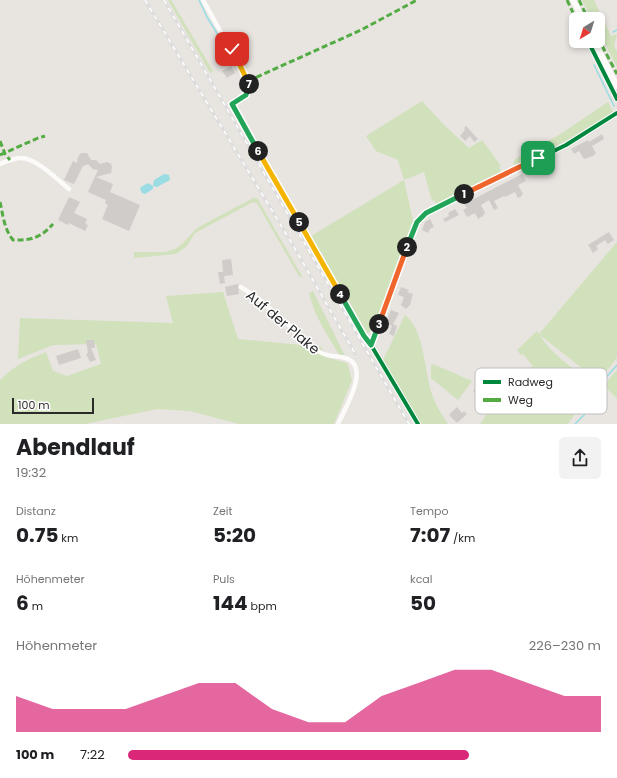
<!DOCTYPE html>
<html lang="de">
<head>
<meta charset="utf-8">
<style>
	:root { --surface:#fff; --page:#f2f2f2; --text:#202124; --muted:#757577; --accent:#db2777 }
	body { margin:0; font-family:Poppins,sans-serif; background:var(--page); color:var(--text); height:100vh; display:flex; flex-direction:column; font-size:15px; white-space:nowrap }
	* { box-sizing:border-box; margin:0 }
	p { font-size:13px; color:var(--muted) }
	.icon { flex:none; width:22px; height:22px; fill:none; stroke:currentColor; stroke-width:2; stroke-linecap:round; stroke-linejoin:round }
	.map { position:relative; height:424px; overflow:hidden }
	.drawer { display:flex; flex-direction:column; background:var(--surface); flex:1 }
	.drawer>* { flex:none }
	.needle { width:26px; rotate:218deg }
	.tools { position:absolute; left:569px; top:12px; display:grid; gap:8px }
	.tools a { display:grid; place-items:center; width:36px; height:36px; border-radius:6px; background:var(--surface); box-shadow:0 2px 6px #0003; font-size:20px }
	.scale { position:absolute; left:12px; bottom:10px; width:82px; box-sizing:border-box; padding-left:4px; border:2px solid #2a2a2a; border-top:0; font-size:11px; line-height:14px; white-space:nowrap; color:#2a2a2a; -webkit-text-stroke:3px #fff; paint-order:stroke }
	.pin { position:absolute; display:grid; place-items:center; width:34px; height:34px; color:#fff; margin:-17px; border-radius:8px; box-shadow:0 2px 6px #0006 }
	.km { position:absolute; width:20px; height:20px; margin:-10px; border-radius:50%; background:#222; color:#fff; font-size:11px; line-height:20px; text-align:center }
	.round { display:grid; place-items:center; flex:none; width:42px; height:42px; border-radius:6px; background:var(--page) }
	.overview { display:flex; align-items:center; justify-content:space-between; height:68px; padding:0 16px }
	h1 { font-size:22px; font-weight:700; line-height:30px }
	.figures { display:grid; grid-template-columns:repeat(3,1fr); gap:6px; height:68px; padding:4px 16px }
	.figures div { display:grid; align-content:center }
	.figures b { font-size:20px; font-weight:700 }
	.figures small { font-size:11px; font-weight:400 }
	.figures p { font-size:11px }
	.chart { height:112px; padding:8px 16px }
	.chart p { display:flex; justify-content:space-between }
	.chart svg { width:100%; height:72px; margin-top:4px; fill:var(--accent); opacity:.7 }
	ul { padding:0 16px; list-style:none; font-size:13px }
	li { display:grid; grid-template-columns:64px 48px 1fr; align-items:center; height:30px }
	li i { height:10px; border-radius:5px; background:var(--accent) }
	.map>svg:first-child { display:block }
	.green { fill:#d0e1bb }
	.water { fill:#99dce4 }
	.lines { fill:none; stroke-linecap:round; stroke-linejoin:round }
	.stream { stroke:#99dce4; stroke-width:1.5 }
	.building { fill:#cfccc9 }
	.minor { stroke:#fcfbfa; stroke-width:4.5 }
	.secondary { stroke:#fcfbfa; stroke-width:6 }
	.rail-casing { stroke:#deddde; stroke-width:3 }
	.rail { stroke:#fff; stroke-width:1.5; stroke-dasharray:4.5; stroke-linecap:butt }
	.quiet { stroke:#53ab44; stroke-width:3; stroke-dasharray:6 3; stroke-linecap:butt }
	.cycleway-casing { stroke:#fff; stroke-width:6 }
	.cycleway { stroke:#00873e; stroke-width:4 }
	.split-1-casing { stroke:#fff; stroke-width:8 }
	.split-2-casing { stroke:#fff; stroke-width:8 }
	.split-3-casing { stroke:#fff; stroke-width:8 }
	.split-4-casing { stroke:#fff; stroke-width:8 }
	.split-5-casing { stroke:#fff; stroke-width:8 }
	.split-6-casing { stroke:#fff; stroke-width:8 }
	.split-7-casing { stroke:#fff; stroke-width:8 }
	.split-8-casing { stroke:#fff; stroke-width:8 }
	.split-1 { stroke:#f0652b; stroke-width:5 }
	.split-2 { stroke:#22a559; stroke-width:5 }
	.split-3 { stroke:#f0652b; stroke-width:5 }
	.split-4 { stroke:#22a559; stroke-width:5 }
	.split-5 { stroke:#f5b400; stroke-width:5 }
	.split-6 { stroke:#f5b400; stroke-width:5 }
	.split-7 { stroke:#22a559; stroke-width:5 }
	.split-8 { stroke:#f5b400; stroke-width:5 }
	.labels { text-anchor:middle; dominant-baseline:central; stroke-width:3; stroke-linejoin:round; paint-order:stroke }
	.street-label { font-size:14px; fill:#2a2a2a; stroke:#fff }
	.key { fill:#fff; stroke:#bfbfbf; stroke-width:1 }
	.key-label { font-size:11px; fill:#2a2a2a }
</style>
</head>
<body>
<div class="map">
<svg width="617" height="424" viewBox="0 0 617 424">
	<rect width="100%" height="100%" fill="#e8e4e0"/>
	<g class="green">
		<polygon points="168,0 171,0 213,71 210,73"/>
		<polygon points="582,0 594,0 611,36 617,34 614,46 617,51 617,67 598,30 598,19 592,19"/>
		<polygon points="422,101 444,125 469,148 482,140 501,166 499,167 502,173 437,206 434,200 432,201 424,172 404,180 414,225 377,325 375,323 372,329 366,335 311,236 404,180 398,160 376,151 366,136"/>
		<polygon points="608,102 613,112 564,142 516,166 513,164 515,159 559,135"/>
		<polygon points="253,198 257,198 303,278 299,276 257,203 253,202 195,233 187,246 176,254 134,258 134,252 165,252 175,249 182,244 197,228"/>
		<path d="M617 242V358L598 381 540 335C551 355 577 371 595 384L568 424H480L487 414 500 401C507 402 512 401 516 395L514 386 524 373 533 366 523 354 521 355 517 350 537 331 539 334Z"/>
		<path d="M313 291 345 356H340C328 336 314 316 309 293Z"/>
		<path d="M223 292 238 339 321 347 325 357 347 363 352 380 334 424H239L190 411 157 409 85 424H0V380C14 366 28 359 46 352L53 371 67 376 101 364 96 344 53 345 18 359 20 318 173 323 166 296Z"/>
		<path d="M405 315C425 331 424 371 432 394 435 404 442 415 448 424H421L383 360Z"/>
		<polygon points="433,364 472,381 458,400 431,378 431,365"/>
		<polygon points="617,370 617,399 604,385"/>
	</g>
	<polygon class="water" points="164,174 169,175 170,180 157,187 153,186 153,189 145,194 142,193 140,189 141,187 148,183 153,186 154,180"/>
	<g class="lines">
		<g class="stream">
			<polyline points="199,0 207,17 232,58"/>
			<polyline points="613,32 617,30"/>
			<polyline points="594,65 614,106"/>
			<polyline points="575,424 594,405 596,389 617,365"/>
		</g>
	</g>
	<g class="building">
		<polygon points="231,66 235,73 227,78 222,71"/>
		<polygon points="466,126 478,139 474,142 470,136 465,141 460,136 465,130 464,128"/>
		<polygon points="602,134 604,139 592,146 596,153 593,156 584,159 579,151 574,154 571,149 588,140 589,142"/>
		<polygon points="81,153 87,153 91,160 96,160 100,164 107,162 111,164 112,167 111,173 96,177 113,184 110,192 140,205 129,231 102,219 108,205 105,203 106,200 88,192 98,170 93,169 88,164 83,166 74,184 64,180 73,161 77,163 78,157"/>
		<polygon points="522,174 526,181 518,185 523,194 521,195 522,196 518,198 515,192 505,197 504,196 494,201 498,208 494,210 489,200 481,205 485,213 483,216 478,219 475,213 467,217 463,210 467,208 464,204"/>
		<polygon points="69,197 80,202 74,213 87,219 85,224 88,225 85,231 69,223 68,225 58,220"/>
		<polygon points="455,209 459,215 445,222 443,219 449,216 448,213"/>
		<polygon points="430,219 434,227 430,229 428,233 422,230 425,222"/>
		<polygon points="609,232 614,240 608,244 605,240 596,246 598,249 593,253 588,245"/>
		<polygon points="231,259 233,275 224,276 225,283 220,284 218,272 223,272 222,260"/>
		<polygon points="238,284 239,294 227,296 225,287"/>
		<polygon points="401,287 409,290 407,292 413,294 410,305 406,309 401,305 404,297 398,295"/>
		<polygon points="391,310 399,313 393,324 397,326 394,336 389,334 392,326 386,322"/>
		<polygon points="86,340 94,340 95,348 91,348 96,360 90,362 86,354 88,353"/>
		<polygon points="78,349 81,358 59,365 56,356"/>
		<polygon points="477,381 491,391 489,392 494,397 490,401 489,400 487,401 473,391 476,386 474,385"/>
		<polygon points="457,407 462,413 464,411 467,414 457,423 449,415"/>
	</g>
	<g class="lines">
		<g class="minor">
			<polyline points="203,0 248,81 248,90"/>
			<path d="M0 164C7 161 14 158 21 158 36 158 58 180 69 189"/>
			<path d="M241 287 259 299 318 351C330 359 337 354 348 359 370 369 344 410 338 424"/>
			<polyline points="371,345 417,222 426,213 566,145 617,113"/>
		</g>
		<g class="secondary">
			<polyline points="573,0 583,19"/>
			<polyline points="594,41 617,86"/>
		</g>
		<g class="rail-casing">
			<g id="rail">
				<polyline points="145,0 294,247 357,357"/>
				<polyline points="164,0 409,424"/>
			</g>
		</g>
		<use href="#rail" class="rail"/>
		<g class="quiet">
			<polyline points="567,0 576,19"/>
			<polyline points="579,0 588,19"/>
			<polyline points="598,38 617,74"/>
			<polyline points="248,81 361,30 417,0"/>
			<polyline points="0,141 5,154 10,160"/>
			<polyline points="0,155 38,138 45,136"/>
			<path d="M0 202C3 215 4 229 13 240 33 240 40 238 53 224"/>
		</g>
		<g class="cycleway-casing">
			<g id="cycleway">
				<polyline points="588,41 617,99"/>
				<polyline points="248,90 244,96 232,104 364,336 371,345 418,424"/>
				<polyline points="371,345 417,222 426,213 566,145 617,113"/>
			</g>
		</g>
		<use href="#cycleway" class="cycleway"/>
	</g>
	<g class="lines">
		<g class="split-1-casing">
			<polyline id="split-1" points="464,194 538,158"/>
		</g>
		<g class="split-2-casing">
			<polyline id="split-2" points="407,247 417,222 426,213 464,194"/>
		</g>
		<g class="split-3-casing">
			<polyline id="split-3" points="379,324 407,247"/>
		</g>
		<g class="split-4-casing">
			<polyline id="split-4" points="340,294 364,336 371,345 379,324"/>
		</g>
		<g class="split-5-casing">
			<polyline id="split-5" points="299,222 340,294"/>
		</g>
		<g class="split-6-casing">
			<polyline id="split-6" points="258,151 299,222"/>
		</g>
		<g class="split-7-casing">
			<polyline id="split-7" points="249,84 246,95 232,104 258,151"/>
		</g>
		<g class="split-8-casing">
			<polyline id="split-8" points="232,49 249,84"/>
		</g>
		<use href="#split-1" class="split-1"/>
		<use href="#split-2" class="split-2"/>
		<use href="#split-3" class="split-3"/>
		<use href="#split-4" class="split-4"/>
		<use href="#split-5" class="split-5"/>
		<use href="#split-6" class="split-6"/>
		<use href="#split-7" class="split-7"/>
		<use href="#split-8" class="split-8"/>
	</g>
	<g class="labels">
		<g class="street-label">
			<text transform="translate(283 322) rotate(40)">Auf der Plake</text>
		</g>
	</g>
	<rect x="475" y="368" width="132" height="46" rx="6" class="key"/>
	<rect x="483" y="380" width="18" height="4" fill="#00873e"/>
	<rect x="483" y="398" width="18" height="4" fill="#53ab44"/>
	<g class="key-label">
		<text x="508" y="386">Radweg</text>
		<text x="508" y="404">Weg</text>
	</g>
</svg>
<div class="tools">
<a><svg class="needle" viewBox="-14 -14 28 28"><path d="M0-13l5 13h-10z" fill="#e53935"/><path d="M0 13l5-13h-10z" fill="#757577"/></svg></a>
</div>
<div class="scale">100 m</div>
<div class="pin" style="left:538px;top:158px;background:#1e9e55"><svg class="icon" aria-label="arrive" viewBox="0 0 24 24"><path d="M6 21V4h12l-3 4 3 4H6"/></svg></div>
<div class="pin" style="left:232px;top:49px;background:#d93025"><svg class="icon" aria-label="check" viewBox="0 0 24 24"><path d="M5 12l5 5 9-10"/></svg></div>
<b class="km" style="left:464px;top:194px">1</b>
<b class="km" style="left:407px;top:247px">2</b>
<b class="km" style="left:379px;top:324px">3</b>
<b class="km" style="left:340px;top:294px">4</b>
<b class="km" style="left:299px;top:222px">5</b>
<b class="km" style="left:258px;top:151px">6</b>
<b class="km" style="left:249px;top:84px">7</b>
</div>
<section class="drawer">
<div class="overview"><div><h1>Abendlauf</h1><p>19:32</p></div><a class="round"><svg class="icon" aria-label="share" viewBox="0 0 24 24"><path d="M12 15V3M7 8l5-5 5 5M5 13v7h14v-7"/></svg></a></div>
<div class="figures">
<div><p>Distanz</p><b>0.75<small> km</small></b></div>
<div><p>Zeit</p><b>5:20</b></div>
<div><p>Tempo</p><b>7:07<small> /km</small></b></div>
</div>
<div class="figures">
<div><p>Höhenmeter</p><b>6<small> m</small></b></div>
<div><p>Puls</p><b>144<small> bpm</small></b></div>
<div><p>kcal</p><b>50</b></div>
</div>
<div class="chart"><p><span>Höhenmeter</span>226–230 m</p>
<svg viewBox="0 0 160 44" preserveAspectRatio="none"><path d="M0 44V22L10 30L20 30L30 30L40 22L50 14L60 14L70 30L80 38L90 38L100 22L110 14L120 6L130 6L140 14L150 22L160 22V44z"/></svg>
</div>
<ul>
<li><b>100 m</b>7:22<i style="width:72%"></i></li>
</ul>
</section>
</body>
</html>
